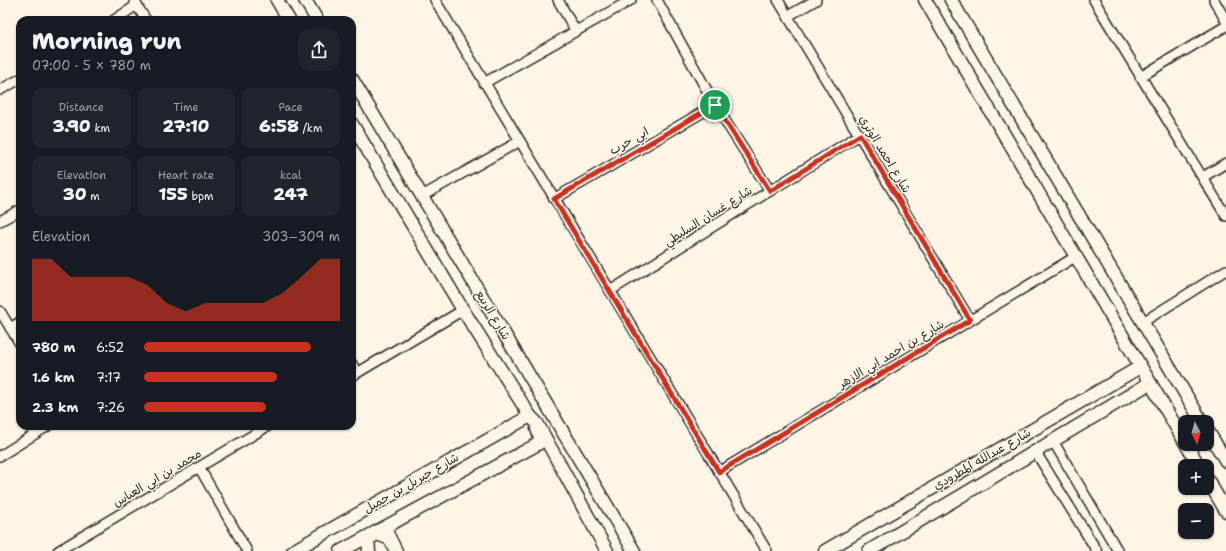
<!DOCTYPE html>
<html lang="en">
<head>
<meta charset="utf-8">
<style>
	:root { --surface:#171b24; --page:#20242c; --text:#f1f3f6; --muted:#9ea1a6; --accent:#c8321e }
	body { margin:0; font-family:"Shantell Sans","Playpen Sans Arabic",sans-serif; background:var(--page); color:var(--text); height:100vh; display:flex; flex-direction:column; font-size:15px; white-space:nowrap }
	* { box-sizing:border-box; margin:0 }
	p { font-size:13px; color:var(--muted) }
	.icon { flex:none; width:22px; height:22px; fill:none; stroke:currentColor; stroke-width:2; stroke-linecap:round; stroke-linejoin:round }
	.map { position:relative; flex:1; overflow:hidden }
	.drawer { position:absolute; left:16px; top:16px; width:340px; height:414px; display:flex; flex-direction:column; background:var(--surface); border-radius:12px; box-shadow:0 1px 3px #0004 }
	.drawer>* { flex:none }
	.needle { width:26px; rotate:174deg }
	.buttons { position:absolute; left:1178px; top:415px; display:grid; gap:8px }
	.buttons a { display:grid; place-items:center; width:36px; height:36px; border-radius:8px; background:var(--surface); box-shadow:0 1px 3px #0004; font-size:20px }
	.pin { position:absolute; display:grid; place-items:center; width:34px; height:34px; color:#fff; margin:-17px; border:2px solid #fff; border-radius:50%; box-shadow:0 1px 4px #0007 }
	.round { display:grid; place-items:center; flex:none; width:42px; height:42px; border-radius:12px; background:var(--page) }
	.head { display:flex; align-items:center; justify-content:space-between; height:68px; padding:0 16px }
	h1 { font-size:22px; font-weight:800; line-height:30px }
	.figures { display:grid; grid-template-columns:repeat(3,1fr); gap:6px; height:68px; padding:4px 16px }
	.figures div { display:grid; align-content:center; border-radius:10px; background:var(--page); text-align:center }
	.figures b { font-size:17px; font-weight:800 }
	.figures small { font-size:11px; font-weight:400 }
	.figures p { font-size:11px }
	.chart { height:112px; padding:8px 16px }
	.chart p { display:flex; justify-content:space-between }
	.chart svg { width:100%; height:72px; margin-top:4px; fill:var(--accent); opacity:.7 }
	ul { padding:0 16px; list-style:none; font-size:13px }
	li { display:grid; grid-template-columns:64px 48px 1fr; align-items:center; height:30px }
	li i { height:10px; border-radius:5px; background:var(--accent) }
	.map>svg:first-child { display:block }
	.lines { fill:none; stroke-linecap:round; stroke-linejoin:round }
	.street-casing { stroke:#2b2b2b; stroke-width:12 }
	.secondary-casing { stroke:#2b2b2b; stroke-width:15 }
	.street { stroke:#fcf5e5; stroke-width:9 }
	.secondary { stroke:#fcf5e5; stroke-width:12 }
	.route-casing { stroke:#fff; stroke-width:8 }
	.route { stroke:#c8321e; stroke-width:5 }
	.labels { text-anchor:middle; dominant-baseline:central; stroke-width:3; stroke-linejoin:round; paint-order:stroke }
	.street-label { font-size:12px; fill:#2b2b2b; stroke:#fcf5e5 }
</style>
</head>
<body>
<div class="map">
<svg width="1226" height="551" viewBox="0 0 1226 551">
	<rect width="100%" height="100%" fill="#fcf5e5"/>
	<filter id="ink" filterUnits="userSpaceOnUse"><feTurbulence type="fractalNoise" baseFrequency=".025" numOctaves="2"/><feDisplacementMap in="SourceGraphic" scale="8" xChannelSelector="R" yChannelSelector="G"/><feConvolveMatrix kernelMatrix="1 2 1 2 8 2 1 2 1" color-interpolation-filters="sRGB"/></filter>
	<g filter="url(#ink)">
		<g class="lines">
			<g class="street-casing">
				<g id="street">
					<polyline points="435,0 767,551"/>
					<polyline points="558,0 575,30"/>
					<polyline points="657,0 715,105 770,191"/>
					<polyline points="778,0 970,320"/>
					<polyline points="1094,0 1226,216"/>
					<polyline points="1214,0 1226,21"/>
					<polyline points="134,1 146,20"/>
					<polyline points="788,16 816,0"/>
					<polyline points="114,20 137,5"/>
					<polyline points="1140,77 1226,26"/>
					<polyline points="484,83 631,0"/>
					<polyline points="0,90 20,79"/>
					<polyline points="1203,177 1226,163"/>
					<polyline points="422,196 520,141"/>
					<polyline points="554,199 715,105"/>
					<polyline points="0,221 20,210"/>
					<polyline points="610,291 859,135"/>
					<polyline points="0,311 20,344"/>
					<polyline points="1143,322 1226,270"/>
					<polyline points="10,328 20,322"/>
					<polyline points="352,364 357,373"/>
					<polyline points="352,376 463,310"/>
					<polyline points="1053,441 1118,551"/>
					<polyline points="1035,451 1097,551"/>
					<polyline points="0,456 48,426"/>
					<polyline points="199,467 247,551"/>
					<polyline points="719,472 1075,257"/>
					<polyline points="58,551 268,426"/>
				</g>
			</g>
			<g class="secondary-casing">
				<g id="secondary">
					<polyline points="277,0 289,20"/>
					<polyline points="305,0 317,20"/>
					<polyline points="925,0 1185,442"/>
					<polyline points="951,0 1202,422"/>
					<polyline points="352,79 634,551"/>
					<polyline points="352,124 463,310 530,416 537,423 607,551"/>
					<polyline points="1207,430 1226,461"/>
					<polyline points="1186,444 1199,466"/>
					<polyline points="1207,479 1226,511"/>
					<polyline points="386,531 396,551"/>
					<polyline points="293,551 530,416"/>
					<polyline points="341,551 538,444 540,437 537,429"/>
					<polyline points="369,551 368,539 377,534 388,538"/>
					<polyline points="825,551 1140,367"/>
					<polyline points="869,551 1150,383"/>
				</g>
			</g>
			<use href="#street" class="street"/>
			<use href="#secondary" class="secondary"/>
		</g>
	</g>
	<g class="lines" filter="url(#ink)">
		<g class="route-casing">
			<polygon id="route" points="715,105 770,191 860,135 970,320 719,472 554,199"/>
		</g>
		<use href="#route" class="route"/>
	</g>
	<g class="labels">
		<g class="street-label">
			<text transform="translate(629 141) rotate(-30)">ابي حرب</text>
			<text transform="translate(885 154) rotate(59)">شارع احمد الوتري</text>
			<text transform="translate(708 216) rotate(-32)">شارع غسان السليطي</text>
			<text transform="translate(493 315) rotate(59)">شارع الربيع</text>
			<text transform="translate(891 354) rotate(-31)">شارع بن احمد ابي الازهر</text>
			<text transform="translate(982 459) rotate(-30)">شارع عبدالله المطرودي</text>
			<text transform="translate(157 478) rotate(-31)">محمد بن ابي العباس</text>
			<text transform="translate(411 483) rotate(-30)">شارع جبريل بن جميل</text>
		</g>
	</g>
</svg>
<div class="buttons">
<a><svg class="needle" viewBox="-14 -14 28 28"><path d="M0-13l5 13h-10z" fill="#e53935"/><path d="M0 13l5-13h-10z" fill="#9ea1a6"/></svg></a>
<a>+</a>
<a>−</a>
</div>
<div class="pin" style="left:715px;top:105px;background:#1e9e55"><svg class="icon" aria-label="arrive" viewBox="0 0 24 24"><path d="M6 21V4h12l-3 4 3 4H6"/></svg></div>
<section class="drawer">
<div class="head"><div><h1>Morning run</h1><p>07:00 · 5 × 780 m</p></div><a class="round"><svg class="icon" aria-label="share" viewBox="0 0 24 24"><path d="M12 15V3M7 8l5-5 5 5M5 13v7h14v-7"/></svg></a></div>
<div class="figures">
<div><p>Distance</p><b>3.90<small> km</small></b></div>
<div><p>Time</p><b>27:10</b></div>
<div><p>Pace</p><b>6:58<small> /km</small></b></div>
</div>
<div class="figures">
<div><p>Elevation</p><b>30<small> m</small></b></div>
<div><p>Heart rate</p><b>155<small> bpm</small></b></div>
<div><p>kcal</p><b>247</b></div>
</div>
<div class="chart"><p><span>Elevation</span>303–309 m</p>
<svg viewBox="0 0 160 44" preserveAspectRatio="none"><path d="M0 44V6L10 6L20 17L30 17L40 17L50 17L60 22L70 33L80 38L90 33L100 33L110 33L120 33L130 27L140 17L150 6L160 6V44z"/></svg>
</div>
<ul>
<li><b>780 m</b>6:52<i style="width:85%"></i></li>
<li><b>1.6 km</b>7:17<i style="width:68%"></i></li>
<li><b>2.3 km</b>7:26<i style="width:62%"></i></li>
</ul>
</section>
</div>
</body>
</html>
